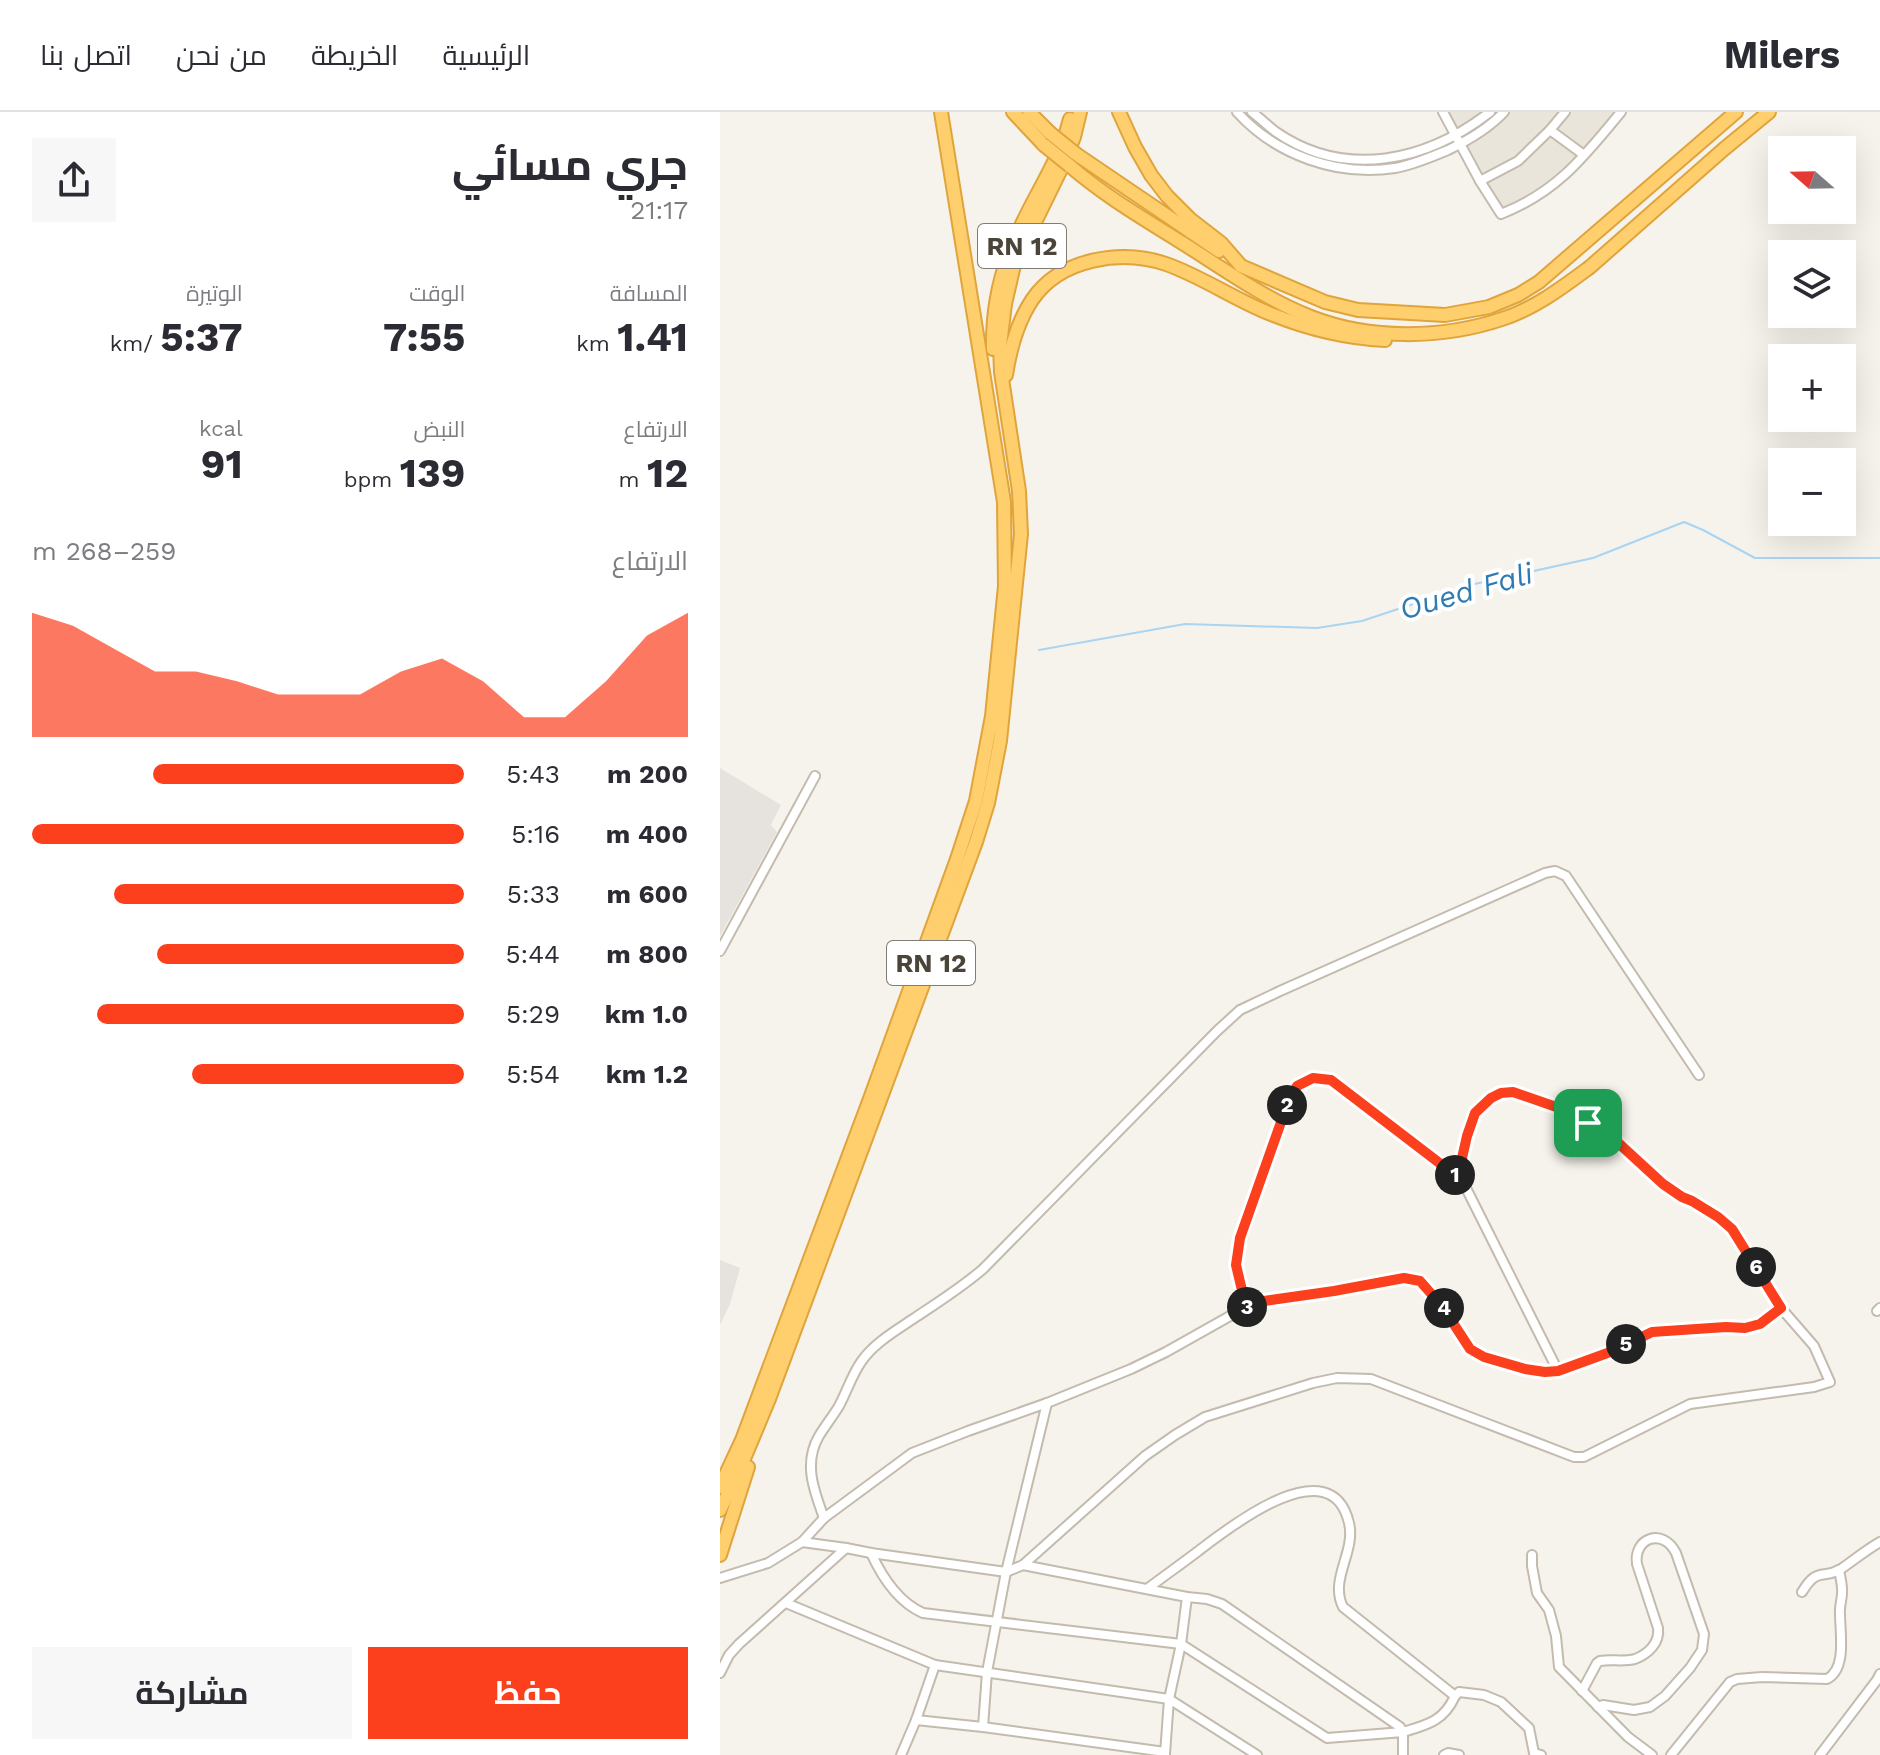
<!DOCTYPE html>
<html lang="ar">
<head>
<meta charset="utf-8">
<style>
	:root { --surface:#fff; --page:#f7f7f7; --text:#2b2b33; --muted:#7c7c81; --line:#e1e1e2; --accent:#fc3f1d }
	body { margin:0; font-family:"Work Sans",Cairo,sans-serif; background:var(--page); color:var(--text); direction:rtl; height:100vh; display:flex; flex-direction:column; font-size:30px; white-space:nowrap }
	* { box-sizing:border-box; margin:0 }
	p { font-size:26px; color:var(--muted) }
	.icon { flex:none; width:44px; height:44px; fill:none; stroke:currentColor; stroke-width:2; stroke-linecap:round; stroke-linejoin:round }
	.map { position:relative; flex:1; overflow:hidden; direction:ltr }
	.sheet { display:flex; flex-direction:column; background:var(--surface); width:720px }
	.sheet>* { flex:none }
	.needle { width:52px; rotate:290deg }
	.tools { position:absolute; left:1048px; top:24px; display:grid; gap:16px }
	.tools a { display:grid; place-items:center; width:88px; height:88px; border-radius:0px; background:var(--surface); box-shadow:0 8px 32px #0002; font-size:40px }
	.pin { position:absolute; display:grid; place-items:center; width:68px; height:68px; color:#fff; margin:-34px; border-radius:16px; box-shadow:0 4px 12px #0006 }
	.km { position:absolute; width:40px; height:40px; margin:-20px; border-radius:50%; background:#222; color:#fff; font-size:22px; line-height:40px; text-align:center }
	.round { display:grid; place-items:center; flex:none; width:84px; height:84px; border-radius:0px; background:var(--page) }
	.overview { display:flex; align-items:center; justify-content:space-between; height:136px; padding:0 32px }
	h1 { font-size:44px; font-weight:700; line-height:60px }
	.stats { display:grid; grid-template-columns:repeat(3,1fr); gap:12px; height:136px; padding:8px 32px }
	.stats div { display:grid; align-content:center }
	.stats b { font-size:40px; font-weight:700 }
	.stats small { font-size:22px; font-weight:400 }
	.stats p { font-size:22px }
	.chart { height:224px; padding:16px 32px }
	.chart p { display:flex; justify-content:space-between }
	.chart svg { width:100%; height:144px; margin-top:8px; fill:var(--accent); opacity:.7 }
	.button { display:flex; gap:16px; margin-top:auto; padding:16px 32px }
	.button a { flex:1; height:92px; border-radius:0px; background:var(--accent); color:#fff; font-size:32px; font-weight:700; line-height:92px; text-align:center }
	.button a+a { background:var(--page); color:var(--text) }
	ul { padding:0 32px; list-style:none; font-size:26px }
	li { display:grid; grid-template-columns:128px 96px 1fr; align-items:center; height:60px }
	li i { height:20px; border-radius:10px; background:var(--accent) }
	header { display:flex; align-items:center; gap:48px; box-sizing:border-box; height:112px; padding:0 40px; background:var(--surface); border-bottom:2px solid var(--line) }
	header strong { font-size:38px }
	nav { display:flex; gap:44px; margin-inline-start:auto; font-size:28px }
	main { display:flex; flex:1; min-height:0 }
	.map>svg:first-child { display:block }
	.residential { fill:#eae5da }
	.industrial { fill:#e6e2dd }
	.lines { fill:none; stroke-linecap:round; stroke-linejoin:round }
	.stream { stroke:#a9d4f2; stroke-width:2 }
	.minor-casing { stroke:#c2bbae; stroke-width:12 }
	.highway-casing { stroke:#e0a43c; stroke-width:16 }
	.minor { stroke:#fff; stroke-width:8 }
	.highway { stroke:#ffcf6e; stroke-width:12 }
	.highway-bridge-casing { stroke:#e0a43c; stroke-width:16; stroke-linecap:butt }
	.highway-bridge { stroke:#ffcf6e; stroke-width:12 }
	.route-casing { stroke:#fff; stroke-width:16 }
	.route { stroke:#fc3f1d; stroke-width:10 }
	.labels { text-anchor:middle; dominant-baseline:central; stroke-width:8; stroke-linejoin:round; paint-order:stroke }
	.shield { fill:#fff; stroke:#817c74; stroke-width:2 }
	.shield-label { font-size:26px; font-weight:bold; fill:#4b4439 }
	.water-label { font-size:30px; font-style:italic; fill:#2e7ab2; stroke:#fff }
</style>
</head>
<body>
<header>
<strong>Milers</strong>
<nav><a>الرئيسية</a><a>الخريطة</a><a>من نحن</a><a>اتصل بنا</a></nav>
</header>
<main>
<div class="map">
<svg width="1160" height="1643" viewBox="0 0 1160 1643">
	<rect width="100%" height="100%" fill="#f6f3ec"/>
	<polygon class="residential" points="727,0 895,0 878,28 822,82 777,97"/>
	<g class="industrial">
		<polygon points="0,656 61,693 51,713 57,720 0,824"/>
		<polygon points="0,1148 20,1156 10,1192 0,1213"/>
	</g>
	<g class="lines">
		<polyline class="stream" points="319,538 465,512 597,516 642,509 750,473 873,446 964,410 983,418 1035,446 1160,446"/>
		<g class="minor-casing">
			<g id="minor">
				<path d="M517 0C556 43 617 65 675 56 693 53 711 45 728 38 749 28 768 17 784 0"/>
				<path d="M532 0C540 6 548 14 556 20 626 68 707 49 770 0"/>
				<path d="M723 0 760 69 781 102C837 80 864 45 901 0"/>
				<polyline points="845,0 830,18 864,43"/>
				<polyline points="760,69 798,49 830,18"/>
				<polyline points="0,839 95,664"/>
				<path d="M526 1195 516 1153 517 1141 566 996C578 971 582 965 611 968L739 1066 744 1071"/>
				<polyline points="1157,1199 1160,1196"/>
				<path d="M104 1406C94 1379 83 1351 99 1324 105 1314 113 1304 119 1294 127 1279 132 1263 141 1250 153 1232 175 1219 193 1207 217 1191 241 1176 263 1157L497 919 520 898 560 879 825 761 835 759 846 764 979 963"/>
				<path d="M82 1430 126 1436 151 1441 286 1460 303 1453 467 1485 487 1487 502 1492 680 1615 683 1620C707 1613 724 1609 735 1584"/>
				<path d="M151 1441C162 1465 178 1490 203 1501L461 1532 607 1626 683 1620V1643"/>
				<polyline points="812,1443 812,1454 817,1481 829,1498 836,1524 839,1555 908,1625 932,1643"/>
				<polyline points="303,1453 425,1344 455,1323 485,1305 593,1271 617,1266 651,1267 854,1345 864,1345 970,1292 1094,1275 1110,1270 1094,1234 1061,1196"/>
				<path d="M0 1466 48 1451 82 1430 104 1406 192 1341 248 1319 327 1291 411 1257 446 1240 526 1195 544 1189 614 1179 684 1166 700 1169 722 1194 750 1237 764 1245 805 1257 825 1260 838 1259 893 1239 932 1220 1006 1215 1025 1216 1040 1212 1061 1196C1050 1179 1039 1161 1029 1144 1023 1135 1019 1126 1012 1118 995 1097 967 1090 946 1074 927 1059 912 1039 891 1025 869 1010 818 982 791 980 779 979 763 990 755 1001 749 1010 742 1036 742 1048 742 1056 743 1064 744 1072L838 1259"/>
				<path d="M427 1477C444 1464 460 1453 477 1440 507 1417 611 1334 629 1411 636 1440 609 1467 623 1495L735 1584 739 1580 764 1583 781 1590 809 1616 814 1641 821 1643"/>
				<path d="M1082 1480C1098 1454 1102 1468 1121 1457 1134 1448 1146 1438 1160 1430"/>
				<polyline points="66,1491 215,1553"/>
				<polyline points="0,1561 9,1543 19,1532 126,1436"/>
				<path d="M862 1579 877 1551 880 1549C891 1547 904 1550 915 1547 928 1542 940 1531 938 1516L917 1452C913 1426 943 1415 956 1441L984 1522 982 1538 970 1556 945 1584 930 1595 914 1598 883 1593 878 1595"/>
				<polyline points="196,1608 263,1615 445,1640"/>
				<polyline points="263,1615 267,1560 286,1460 327,1291"/>
				<polyline points="445,1642 449,1587 461,1532 467,1485"/>
				<polyline points="181,1643 196,1608 215,1553 449,1587 537,1643"/>
				<polyline points="724,1643 728,1641 739,1643"/>
				<path d="M951 1643 1010 1570 1017 1567 1042 1565 1107 1567C1127 1557 1120 1521 1120 1502 1119 1494 1123 1485 1122 1477 1122 1471 1120 1464 1119 1458"/>
				<polyline points="1100,1643 1157,1568 1160,1562"/>
			</g>
		</g>
		<g class="highway-casing">
			<g id="highway">
				<polyline points="293,0 324,33"/>
				<polyline points="309,0 330,21"/>
				<polyline points="399,0 415,35 431,63 447,84 470,107 501,131 521,154 605,190 638,198 725,203 769,195 798,183 819,170 1016,0"/>
				<polyline points="356,42 499,139"/>
				<path d="M350 54C388 87 433 112 475 139 512 163 550 189 591 205 650 228 722 227 782 207 814 197 843 175 870 155L1004 37 1049 0"/>
				<path d="M273 237C272 193 283 149 303 110 319 76 341 44 350 7"/>
				<path d="M286 263C290 237 298 209 312 188 340 146 402 137 446 152 483 165 515 188 551 202 588 217 625 226 665 228"/>
				<polyline points="0,1375 22,1328 151,984 237,747 256,689 272,604 285,474 284,390 221,0"/>
				<polyline points="0,1398 18,1361 49,1287 256,730 268,691 280,629 301,422 299,379 281,260 280,233 285,192 294,153 341,57 354,25 360,0"/>
				<polyline points="0,1443 28,1355"/>
			</g>
		</g>
		<use href="#minor" class="minor"/>
		<use href="#highway" class="highway"/>
		<g class="highway-bridge-casing">
			<g id="highway-bridge">
				<polyline points="330,21 356,42"/>
				<polyline points="324,33 350,54"/>
			</g>
		</g>
		<use href="#highway-bridge" class="highway-bridge"/>
	</g>
	<g class="lines">
		<g class="route-casing">
			<polygon id="route" points="593,966 611,968 739,1066 744,1072 742,1046 747,1024 755,1001 771,986 781,981 793,980 845,998 894,1027 943,1072 962,1085 972,1089 998,1105 1012,1117 1061,1196 1040,1212 1025,1216 1006,1215 932,1220 893,1239 838,1259 825,1260 805,1257 764,1245 750,1237 722,1194 700,1169 684,1166 614,1179 544,1189 526,1195 516,1153 520,1126 566,996 577,974"/>
		</g>
		<use href="#route" class="route"/>
	</g>
	<g class="labels">
		<g class="shield">
			<rect x="258" y="112" width="88" height="44" rx="6"/>
			<rect x="167" y="829" width="88" height="44" rx="6"/>
		</g>
		<g class="shield-label">
			<text x="302" y="134">RN 12</text>
			<text x="211" y="851">RN 12</text>
		</g>
		<g class="water-label">
			<text transform="translate(746 479) rotate(-16)">Oued Fali</text>
		</g>
	</g>
</svg>
<div class="tools">
<a><svg class="needle" viewBox="-14 -14 28 28"><path d="M0-13l5 13h-10z" fill="#e53935"/><path d="M0 13l5-13h-10z" fill="#7c7c81"/></svg></a>
<a><svg class="icon" aria-label="layers" viewBox="0 0 24 24"><path d="M12 4l9 5-9 5-9-5zM3 14l9 5 9-5"/></svg></a>
<a>+</a>
<a>−</a>
</div>
<div class="pin" style="left:868px;top:1011px;background:#1e9e55"><svg class="icon" aria-label="arrive" viewBox="0 0 24 24"><path d="M6 21V4h12l-3 4 3 4H6"/></svg></div>
<b class="km" style="left:735px;top:1063px">1</b>
<b class="km" style="left:567px;top:993px">2</b>
<b class="km" style="left:527px;top:1195px">3</b>
<b class="km" style="left:724px;top:1196px">4</b>
<b class="km" style="left:906px;top:1232px">5</b>
<b class="km" style="left:1036px;top:1155px">6</b>
</div>
<section class="sheet">
<div class="overview"><div><h1>جري مسائي</h1><p>21:17</p></div><a class="round"><svg class="icon" aria-label="share" viewBox="0 0 24 24"><path d="M12 15V3M7 8l5-5 5 5M5 13v7h14v-7"/></svg></a></div>
<div class="stats">
<div><p>المسافة</p><b>1.41<small> km</small></b></div>
<div><p>الوقت</p><b>7:55</b></div>
<div><p>الوتيرة</p><b>5:37<small> /km</small></b></div>
</div>
<div class="stats">
<div><p>الارتفاع</p><b>12<small> m</small></b></div>
<div><p>النبض</p><b>139<small> bpm</small></b></div>
<div><p>kcal</p><b>91</b></div>
</div>
<div class="chart"><p><span>الارتفاع</span>259–268 m</p>
<svg viewBox="0 0 160 44" preserveAspectRatio="none"><path d="M0 44V6L10 10L20 17L30 24L40 24L50 27L60 31L70 31L80 31L90 24L100 20L110 27L120 38L130 38L140 27L150 13L160 6V44z"/></svg>
</div>
<ul>
<li><b>200 m</b>5:43<i style="width:72%"></i></li>
<li><b>400 m</b>5:16<i style="width:100%"></i></li>
<li><b>600 m</b>5:33<i style="width:81%"></i></li>
<li><b>800 m</b>5:44<i style="width:71%"></i></li>
<li><b>1.0 km</b>5:29<i style="width:85%"></i></li>
<li><b>1.2 km</b>5:54<i style="width:63%"></i></li>
</ul>
<div class="button"><a>حفظ</a><a>مشاركة</a></div>
</section>
</main>
</body>
</html>
